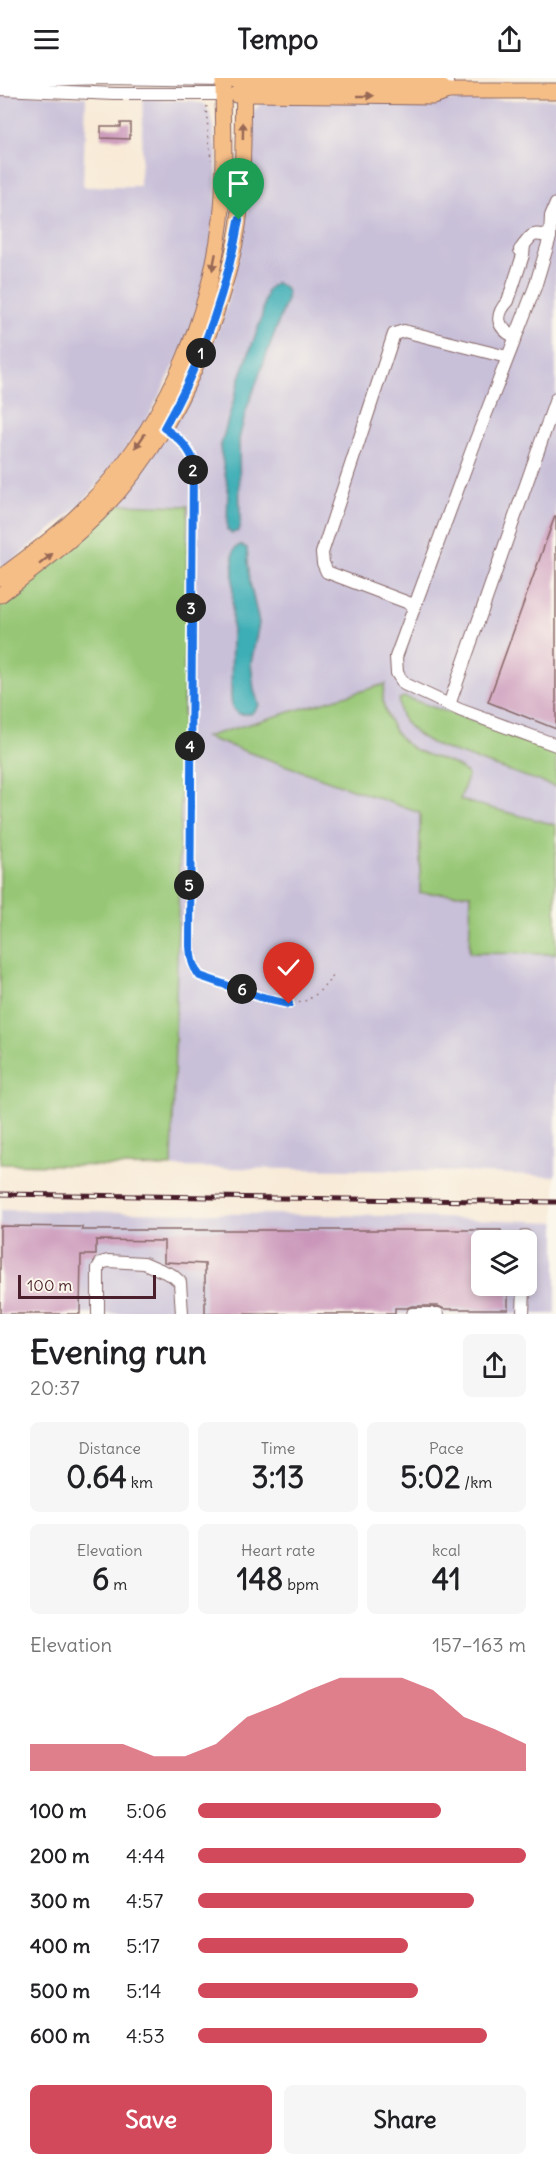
<!DOCTYPE html>
<html lang="en">
<head>
<meta charset="utf-8">
<style>
	:root { --surface:#fff; --page:#f6f6f6; --text:#202124; --muted:#757577; --accent:#d1495b }
	body { margin:0; font-family:Delius,sans-serif; background:var(--page); color:var(--text); height:100vh; display:flex; flex-direction:column; font-size:22px; white-space:nowrap }
	* { box-sizing:border-box; margin:0 }
	p { font-size:20px; color:var(--muted) }
	.icon { flex:none; width:33px; height:33px; fill:none; stroke:currentColor; stroke-width:2; stroke-linecap:round; stroke-linejoin:round }
	.map { position:relative; height:1236px; overflow:hidden }
	.panel { display:flex; flex-direction:column; background:var(--surface); flex:1 }
	.panel>* { flex:none }
	.controls { position:absolute; left:471px; top:1152px; display:grid; gap:12px }
	.controls a { display:grid; place-items:center; width:66px; height:66px; border-radius:9px; background:var(--surface); box-shadow:0 3px 9px #0003; font-size:30px }
	.scale { position:absolute; left:18px; bottom:15px; width:138px; box-sizing:border-box; padding-left:6px; border:3px solid #4a1f2b; border-top:0; font-size:16px; line-height:21px; white-space:nowrap; color:#4a1f2b; -webkit-text-stroke:4px #fbf7ec; paint-order:stroke }
	.pin { position:absolute; display:grid; place-items:center; width:51px; height:51px; color:#fff; margin:-62px -26px; border-radius:50% 50% 50% 0; rotate:-45deg; box-shadow:0 0 6px #0007 }
	.pin .icon { rotate:45deg }
	.km { position:absolute; width:30px; height:30px; margin:-15px; border-radius:50%; background:#222; color:#fff; font-size:16px; line-height:30px; text-align:center }
	.round { display:grid; place-items:center; flex:none; width:63px; height:63px; border-radius:9px; background:var(--page) }
	.head { display:flex; align-items:center; justify-content:space-between; height:102px; padding:0 30px }
	h1 { font-size:33px; font-weight:700; line-height:45px }
	.figures { display:grid; grid-template-columns:repeat(3,1fr); gap:9px; height:102px; padding:6px 30px }
	.figures div { display:grid; align-content:center; border-radius:9px; background:var(--page); text-align:center }
	.figures b { font-size:30px; font-weight:700 }
	.figures small { font-size:16px; font-weight:400 }
	.figures p { font-size:16px }
	.chart { height:168px; padding:12px 30px }
	.chart p { display:flex; justify-content:space-between }
	.chart svg { width:100%; height:108px; margin-top:6px; fill:var(--accent); opacity:.7 }
	.action { display:flex; gap:12px; margin-top:auto; padding:12px 30px }
	.action a { flex:1; height:69px; border-radius:9px; background:var(--accent); color:#fff; font-size:24px; font-weight:700; line-height:69px; text-align:center }
	.action a+a { background:var(--page); color:var(--text) }
	ul { padding:0 30px; list-style:none; font-size:20px }
	li { display:grid; grid-template-columns:96px 72px 1fr; align-items:center; height:45px }
	li i { height:15px; border-radius:8px; background:var(--accent) }
	header { display:flex; justify-content:space-between; align-items:center; height:78px; padding:0 30px; background:var(--surface); font-size:27px; font-weight:700 }
	.map>svg:first-child { display:block }
	.industrial { fill:#c8bfd8; fill-rule:evenodd }
	.green { fill:#97c776; stroke:#707350; stroke-width:1.5 }
	.water { fill:#3daeb6; stroke:#446670; stroke-width:1.5 }
	.building { fill:#ca96ba }
	.lines { fill:none; stroke-linecap:round; stroke-linejoin:round }
	.minor-casing { stroke:#876667; stroke-width:14 }
	.major-casing { stroke:#876667; stroke-width:17 }
	.path { stroke:#876667; stroke-width:1.5; stroke-dasharray:1.5 4.5; stroke-linecap:butt }
	.minor { stroke:#fff; stroke-width:12 }
	.major { stroke:#f6be87; stroke-width:15 }
	.rail-casing { stroke:#4a1f2b; stroke-width:5 }
	.rail { stroke:#fbf7ec; stroke-width:3; stroke-dasharray:9; stroke-linecap:butt }
	.oneway { fill:#976754 }
	.route-casing { stroke:#fff; stroke-width:12 }
	.route { stroke:#1a73e8; stroke-width:8 }
</style>
</head>
<body>
<header><svg class="icon" aria-label="menu" viewBox="0 0 24 24"><path d="M4 6h16M4 12h16M4 18h16"/></svg>Tempo<svg class="icon" aria-label="share" viewBox="0 0 24 24"><path d="M12 15V3M7 8l5-5 5 5M5 13v7h14v-7"/></svg></header>
<div class="map">
<svg width="556" height="1236" viewBox="0 0 556 1236">
	<rect width="100%" height="100%" fill="#fbf7ec"/>
	<filter id="ink" filterUnits="userSpaceOnUse"><feTurbulence type="fractalNoise" baseFrequency=".0167" numOctaves="2"/><feDisplacementMap in="SourceGraphic" scale="12" xChannelSelector="R" yChannelSelector="G"/><feConvolveMatrix kernelMatrix="1 2 1 2 8 2 1 2 1" color-interpolation-filters="sRGB"/></filter>
	<filter id="wash" filterUnits="userSpaceOnUse"><feTurbulence type="fractalNoise" baseFrequency=".008" numOctaves="4" result="noise"/><feDisplacementMap in="SourceGraphic" scale="24" xChannelSelector="R" yChannelSelector="G"/><feGaussianBlur stdDeviation="1.35" result="paint"/><feColorMatrix in="noise" values="0 0 0 0 0 0 0 0 0 0 0 0 0 0 0 0 0 1.4 0 .05"/><feComposite in="paint" operator="in"/></filter>
	<g filter="url(#wash)">
		<rect width="100%" height="100%" fill="#f8ead7"/>
		<g class="industrial">
			<polygon points="0,15 86,18 83,109 140,109 143,21 192,24 204,26 211,36 217,73 215,139 207,191 189,258 148,340 105,400 75,432 0,493"/>
			<polygon points="556,20 556,1098 463,1094 172,1089 188,428 115,426 206,281 225,234 240,172 251,114 254,35 261,26 268,23 429,23"/>
			<path d="M0 1132 384 1138 556 1144V1236H0ZM482 1162H526V1208H482Z"/>
		</g>
		<g class="green">
			<polygon points="115,426 188,428 172,1089 0,1086 0,523"/>
			<path d="M385 606C381 620 383 629 389 642 409 687 443 671 468 697L460 722 556 747V876L469 875 471 816 420 815V735L205 659Z"/>
			<path d="M404 619 556 672V709L439 669C421 660 395 645 399 621Z"/>
		</g>
		<g class="water">
			<polygon points="276,205 283,208 287,213 287,221 246,333 239,361 240,449 239,453 232,455 227,452 228,410 220,370 240,300 261,242 267,212"/>
			<path d="M241 467 247 470 250 505 259 545 251 585 254 612 259 627 251 636H238L232 630 231 619 233 485C233 477 232 469 241 467Z"/>
		</g>
		<g id="blocks">
			<g class="building">
				<polygon points="120,44 130,44 130,61 101,60 101,48 120,48"/>
				<polygon points="555,438 556,438 556,651 488,624"/>
				<polygon points="0,1148 82,1149 82,1152 501,1152 501,1162 482,1162 482,1208 508,1208 508,1231 444,1231 438,1228 412,1228 407,1230 395,1230 395,1236 205,1236 205,1186 164,1184 164,1163 96,1162 96,1177 81,1177 80,1236 0,1236"/>
			</g>
		</g>
	</g>
	<g filter="url(#ink)">
		<use href="#blocks" fill-opacity="0" stroke="#876667" stroke-width="1.5"/>
		<g class="lines">
			<g class="minor-casing">
				<g id="minor">
					<polyline points="0,3 106,0 223,2"/>
					<polyline points="0,11 115,16 223,16"/>
					<polyline points="447,13 447,0"/>
					<polyline points="556,126 551,138 550,159 535,209 472,372 396,579 397,595 404,606 460,632 556,667"/>
					<path d="M520 172C532 158 529 153 550 159"/>
					<path d="M515 259C497 250 494 238 508 223L523 177 524 167"/>
					<polyline points="414,527 327,494 323,485 322,475 394,256 404,253 507,279"/>
					<polyline points="449,627 556,321"/>
					<polyline points="525,1162 525,1158"/>
					<polyline points="98,1236 98,1190 101,1185 108,1183 144,1185 172,1197 180,1204 182,1236"/>
					<polyline points="412,1236 438,1236"/>
					<polyline points="523,1236 524,1208"/>
				</g>
			</g>
			<g class="major-casing">
				<g id="major">
					<polyline points="234,2 434,4 447,13"/>
					<polyline points="236,16 433,18 447,13 556,13"/>
					<path d="M0 500C29 478 58 457 84 431 162 353 208 249 221 141 226 94 223 47 223 0"/>
					<path d="M0 517C34 491 68 466 98 436 153 381 190 311 215 238 225 206 235 174 239 141 244 94 243 47 244 0"/>
				</g>
			</g>
			<g class="path">
				<polyline points="207,28 206,31 211,82"/>
				<path d="M174 357 188 370 193 381 189 816 191 882 195 892 200 898C215 904 231 907 246 912 287 927 303 937 333 898"/>
			</g>
			<use href="#minor" class="minor"/>
			<use href="#major" class="major"/>
			<g class="rail-casing">
				<polyline id="rail" points="0,1116 556,1124"/>
			</g>
			<use href="#rail" class="rail"/>
		</g>
		<defs><path id="oneway-solid" d="M-6-.8H1V-3.2L6.5 0L1 3.2V.8H-6Z" transform="scale(1.5)"/></defs>
		<g class="oneway">
			<use href="#oneway-solid" transform="translate(366 18)"/>
			<use href="#oneway-solid" transform="translate(243 53) rotate(-89)"/>
			<use href="#oneway-solid" transform="translate(214 184) rotate(101)"/>
			<use href="#oneway-solid" transform="translate(140 363) rotate(124)"/>
			<use href="#oneway-solid" transform="translate(46 481) rotate(-39)"/>
		</g>
	</g>
	<g class="lines" filter="url(#ink)">
		<g class="route-casing">
			<path id="route" d="M239 142C226 216 201 285 164 350 177 359 186 366 193 381L190 868C191 880 192 889 200 898L266 921 289 926"/>
		</g>
		<use href="#route" class="route"/>
	</g>
</svg>
<div class="controls">
<a><svg class="icon" aria-label="layers" viewBox="0 0 24 24"><path d="M12 4l9 5-9 5-9-5zM3 14l9 5 9-5"/></svg></a>
</div>
<div class="scale">100 m</div>
<div class="pin" style="left:239px;top:142px;background:#1e9e55"><svg class="icon" aria-label="arrive" viewBox="0 0 24 24"><path d="M6 21V4h12l-3 4 3 4H6"/></svg></div>
<div class="pin" style="left:289px;top:926px;background:#d93025"><svg class="icon" aria-label="check" viewBox="0 0 24 24"><path d="M5 12l5 5 9-10"/></svg></div>
<b class="km" style="left:201px;top:275px">1</b>
<b class="km" style="left:193px;top:392px">2</b>
<b class="km" style="left:191px;top:530px">3</b>
<b class="km" style="left:190px;top:668px">4</b>
<b class="km" style="left:189px;top:807px">5</b>
<b class="km" style="left:242px;top:911px">6</b>
</div>
<section class="panel">
<div class="head"><div><h1>Evening run</h1><p>20:37</p></div><a class="round"><svg class="icon" aria-label="share" viewBox="0 0 24 24"><path d="M12 15V3M7 8l5-5 5 5M5 13v7h14v-7"/></svg></a></div>
<div class="figures">
<div><p>Distance</p><b>0.64<small> km</small></b></div>
<div><p>Time</p><b>3:13</b></div>
<div><p>Pace</p><b>5:02<small> /km</small></b></div>
</div>
<div class="figures">
<div><p>Elevation</p><b>6<small> m</small></b></div>
<div><p>Heart rate</p><b>148<small> bpm</small></b></div>
<div><p>kcal</p><b>41</b></div>
</div>
<div class="chart"><p><span>Elevation</span>157–163 m</p>
<svg viewBox="0 0 160 44" preserveAspectRatio="none"><path d="M0 44V33L10 33L20 33L30 33L40 38L50 38L60 33L70 22L80 17L90 11L100 6L110 6L120 6L130 11L140 22L150 27L160 33V44z"/></svg>
</div>
<ul>
<li><b>100 m</b>5:06<i style="width:74%"></i></li>
<li><b>200 m</b>4:44<i style="width:100%"></i></li>
<li><b>300 m</b>4:57<i style="width:84%"></i></li>
<li><b>400 m</b>5:17<i style="width:64%"></i></li>
<li><b>500 m</b>5:14<i style="width:67%"></i></li>
<li><b>600 m</b>4:53<i style="width:88%"></i></li>
</ul>
<div class="action"><a>Save</a><a>Share</a></div>
</section>
</body>
</html>
